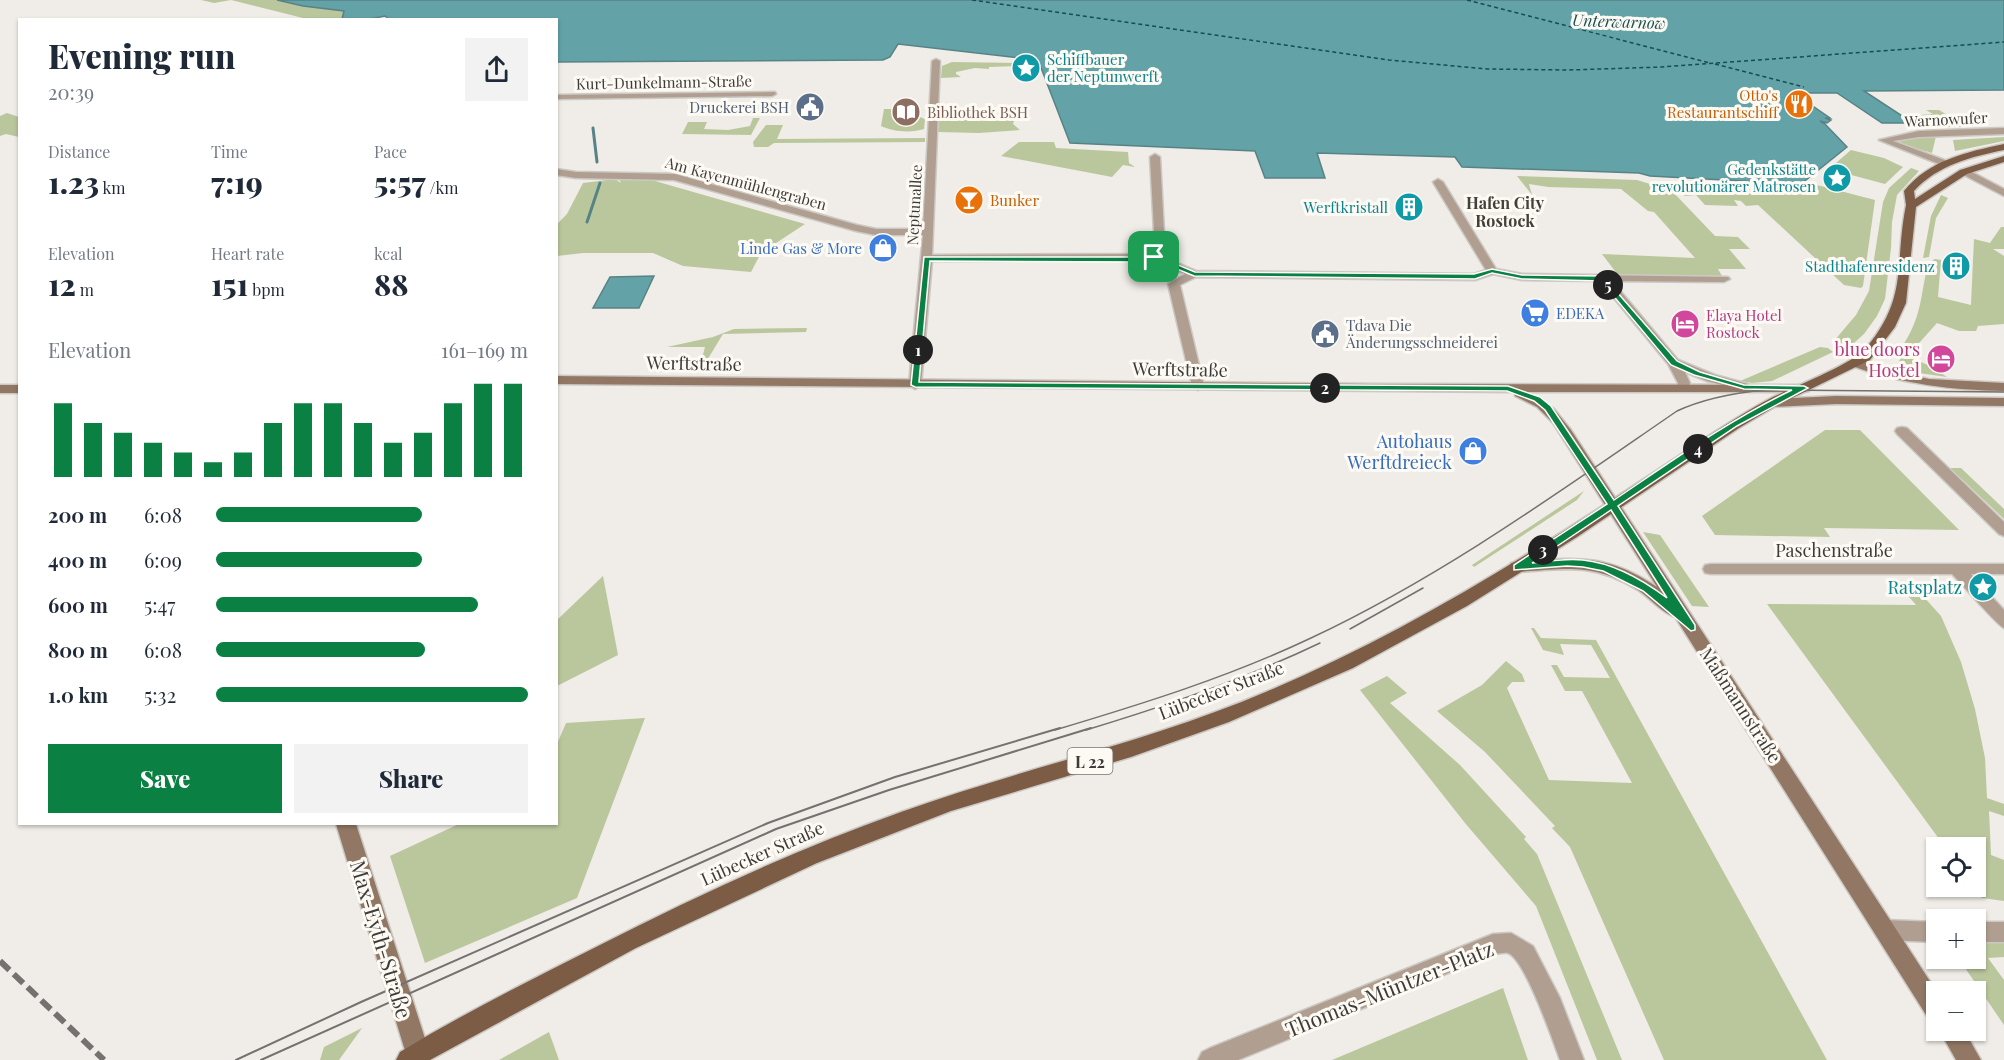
<!DOCTYPE html>
<html lang="en">
<head>
<meta charset="utf-8">
<style>
	:root { --surface:#fff; --page:#f2f2f3; --text:#1f2937; --muted:#747a83; --accent:#0b8043 }
	body { margin:0; font-family:"Playfair Display",serif; background:var(--page); color:var(--text); height:100vh; display:flex; flex-direction:column; font-size:22px; white-space:nowrap }
	* { box-sizing:border-box; margin:0 }
	p { font-size:20px; color:var(--muted) }
	.icon { flex:none; width:33px; height:33px; fill:none; stroke:currentColor; stroke-width:2; stroke-linecap:round; stroke-linejoin:round }
	.map { position:relative; flex:1; overflow:hidden }
	.drawer { position:absolute; left:18px; top:18px; width:540px; height:807px; display:flex; flex-direction:column; background:var(--surface); border-radius:0px; box-shadow:0 2px 4px #0004 }
	.drawer>* { flex:none }
	.buttons { position:absolute; left:1926px; top:837px; display:grid; gap:12px }
	.buttons a { display:grid; place-items:center; width:60px; height:60px; border-radius:0px; background:var(--surface); box-shadow:0 2px 4px #0004; font-size:30px }
	.pin { position:absolute; display:grid; place-items:center; width:51px; height:51px; color:#fff; margin:-26px; border-radius:12px; box-shadow:0 3px 9px #0006 }
	.km { position:absolute; width:30px; height:30px; margin:-15px; border-radius:50%; background:#222; color:#fff; font-size:16px; line-height:30px; text-align:center }
	.round { display:grid; place-items:center; flex:none; width:63px; height:63px; border-radius:0px; background:var(--page) }
	.headline { display:flex; align-items:center; justify-content:space-between; height:102px; padding:0 30px }
	h1 { font-size:33px; font-weight:800; line-height:45px }
	.stats { display:grid; grid-template-columns:repeat(3,1fr); gap:9px; height:102px; padding:6px 30px }
	.stats div { display:grid; align-content:center }
	.stats b { font-size:30px; font-weight:800 }
	.stats small { font-size:16px; font-weight:400 }
	.stats p { font-size:16px }
	.chart { height:168px; padding:12px 30px }
	.chart p { display:flex; justify-content:space-between }
	.chart svg { width:100%; height:108px; margin-top:6px; stroke:var(--accent); stroke-width:6 }
	.primary-button { display:flex; gap:12px; margin-top:auto; padding:12px 30px }
	.primary-button a { flex:1; height:69px; border-radius:0px; background:var(--accent); color:#fff; font-size:24px; font-weight:800; line-height:69px; text-align:center }
	.primary-button a+a { background:var(--page); color:var(--text) }
	ul { padding:0 30px; list-style:none; font-size:20px }
	li { display:grid; grid-template-columns:96px 72px 1fr; align-items:center; height:45px }
	li i { height:15px; border-radius:8px; background:var(--accent) }
	.map>svg:first-child { display:block }
	.green { fill:#bac79d }
	.water { fill:#63a2a7; stroke:#588386; stroke-width:1.5 }
	.lines { fill:none; stroke-linecap:round; stroke-linejoin:round }
	.stream { stroke:#588386; stroke-width:3 }
	.ferry { stroke:#164e52; stroke-width:1.5; stroke-dasharray:4 3; stroke-linecap:butt }
	.street-casing { stroke:#ccc9c4; stroke-width:3 }
	.secondary-casing { stroke:#ccc9c4; stroke-width:3 }
	.primary-casing { stroke:#ccc9c4; stroke-width:3 }
	.street { fill:#b09e90; fill-rule:evenodd }
	.secondary { fill:#927864; fill-rule:evenodd }
	.primary { fill:#7c5c45; fill-rule:evenodd }
	.tram-far1 { stroke:#73726f; stroke-width:1.5 }
	.tram { stroke:#73726f; stroke-width:2 }
	.rail { stroke:#73726f; stroke-width:6; stroke-dasharray:13 6; stroke-linecap:butt }
	.route { fill:#0b8043; stroke:#fff; stroke-width:1.5; fill-rule:evenodd }
	.labels { text-anchor:middle; dominant-baseline:central; stroke-width:6; stroke-linejoin:round; paint-order:stroke }
	.far-culture-label { font-size:15px; fill:#0d838f; stroke:#fdfaf4; text-anchor:end }
	.far-street-label { font-size:15px; fill:#3d3c3a; stroke:#fdfaf4 }
	.far-food-label { font-size:15px; fill:#c56008; stroke:#fdfaf4; text-anchor:end }
	.far-service-label { font-size:15px; fill:#4e5e75; stroke:#fdfaf4; text-anchor:end }
	.far-education-label { font-size:15px; fill:#785e54; stroke:#fdfaf4; text-anchor:start }
	.far-shop-label { font-size:15px; fill:#366cbe; stroke:#fdfaf4; text-anchor:end }
	.far-hotel-label { font-size:15px; fill:#b23c85; stroke:#fdfaf4; text-anchor:start }
	.far-water-label { font-size:16px; font-style:italic; fill:#164e52; stroke:#fdfaf4 }
	.far-neighbourhood-label { font-size:16px; font-weight:bold; fill:#43403c; stroke:#fdfaf4 }
	.shield { fill:#fdfaf4; stroke:#777572; stroke-width:1.5 }
	.shield-label { font-size:16px; font-weight:bold; fill:#3d3c3a }
	.hotel-label { font-size:18px; fill:#b23c85; stroke:#fdfaf4; text-anchor:end }
	.street-label { font-size:18px; fill:#3d3c3a; stroke:#fdfaf4 }
	.shop-label { font-size:18px; fill:#366cbe; stroke:#fdfaf4; text-anchor:end }
	.culture-label { font-size:18px; fill:#0d838f; stroke:#fdfaf4; text-anchor:end }
	.near-street-label { font-size:21px; fill:#3d3c3a; stroke:#fdfaf4 }
</style>
</head>
<body>
<div class="map">
<svg width="2004" height="1060" viewBox="0 0 2004 1060">
	<rect width="100%" height="100%" fill="#f0ece7"/>
	<g class="green">
		<polygon points="201,0 277,0 303,6 345,11 342,19 307,19 231,0 214,3"/>
		<polygon points="952,62 1026,63 1029,73 1023,73 1021,66 989,67 989,69 975,68 956,72 956,74 961,77 941,78 942,66"/>
		<path d="M884 109H898L896 118 917 116 925 119 924 129C912 133 893 132 881 126Z"/>
		<polygon points="1926,110 1939,110 1967,127 1940,127 1920,115 1933,114"/>
		<polygon points="7,113 19,117 19,137 6,134 0,136 0,116"/>
		<polygon points="980,114 1015,118 1013,124 1020,130 979,133 938,132 939,116"/>
		<polygon points="753,118 760,118 751,135 682,134 688,122 707,122 704,129 728,130 750,126"/>
		<polygon points="766,125 783,125 777,139 925,138 925,142 774,143 768,147 754,147 753,142"/>
		<polygon points="1936,136 1932,153 1904,145 1899,141 1902,139"/>
		<polygon points="2004,137 2004,141 1955,151 1953,140"/>
		<polygon points="1019,142 1054,142 1056,148 1128,152 1129,163 1135,167 1123,165 1112,177 1001,156"/>
		<polygon points="1851,150 1884,158 1903,167 1885,184 1829,169"/>
		<polygon points="1911,168 1919,171 1897,195 1892,222 1891,248 1885,299 1877,316 1864,334 1846,350 1835,345 1834,341 1856,315 1869,291 1883,202 1889,188"/>
		<polygon points="1517,176 1637,180 1660,187 1809,192 1817,185 1875,200 1863,286 1861,288 1844,285 1758,205 1746,206 1741,201 1734,200 1738,206 1705,205 1696,195 1685,196 1679,191 1672,191 1715,236 1738,237 1750,249 1729,249 1746,269 1718,269 1722,276 1618,275 1602,254 1695,258 1654,212 1648,211 1621,189 1548,187 1529,184 1532,195"/>
		<polygon points="635,178 648,179 805,224 761,253 751,272 683,266 653,253 583,253 557,256 556,225 567,214 583,183 615,179 621,183 619,179"/>
		<polygon points="1941,195 1948,198 1936,218 1929,257 1923,258 1931,216"/>
		<path d="M2001 227H2004V249H1993L2004 256V324L1978 326 1976 331H1959L1937 323 1912 351 1901 348C1922 318 1920 297 1928 264L1935 259 1941 260 1938 297 1971 305 1974 239 1990 243Z"/>
		<polygon points="807,328 806,332 723,334 706,362 701,362 705,347 667,347 713,337 734,329"/>
		<polygon points="1820,347 1828,348 1833,352 1772,381 1752,383 1740,381"/>
		<polygon points="1903,354 1930,366 1947,377 1904,371 1897,365"/>
		<polygon points="1825,430 1860,430 1959,530 1824,528 1830,537 1715,535 1702,516"/>
		<polygon points="1950,468 1961,468 2004,509 2004,519"/>
		<polygon points="1584,491 1577,500 1474,567 1472,565"/>
		<polygon points="1643,532 1660,535 1709,607 1692,606"/>
		<polygon points="603,576 618,655 557,686 557,620"/>
		<polygon points="1898,584 1913,585 1941,616 1961,662 1975,709 1985,758 1987,798 2004,804 2004,816 1989,811 1991,855 2004,860 2004,901 1982,898 1973,887 1976,886 1976,848 1945,847 1767,604 1916,605"/>
		<polygon points="1531,628 1534,628 1541,638 1596,640 1827,1060 1664,1060 1570,847 1552,828 1555,826 1485,752 1437,711 1482,685 1506,661 1522,674 1525,682 1512,682 1507,688 1549,780 1632,783 1582,691 1565,691 1551,665 1557,665 1564,677 1610,678 1591,645 1560,644 1564,655 1543,650"/>
		<polygon points="1387,676 1407,693 1390,703 1460,765 1526,837 1524,839 1537,854 1622,1060 1597,1060 1536,906 1465,823 1360,690"/>
		<polygon points="645,718 577,898 425,963 390,856 459,824 556,824 557,744 566,723"/>
		<polygon points="2004,942 2004,957 1988,958 2004,980 2004,1025 1959,959 1976,958 1976,943"/>
		<polygon points="1503,988 1528,1060 1332,1060"/>
		<polygon points="362,1028 339,1060 320,1060 324,1047"/>
		<polygon points="549,1032 559,1060 499,1060"/>
	</g>
	<g class="water">
		<polygon points="277,0 2004,0 2004,90 1864,91 1913,123 1882,123 1837,93 1794,93 1830,118 1825,118 1831,120 1827,123 1820,121 1825,124 1847,147 1801,184 1650,176 1639,173 1462,167 1455,157 1317,153 1325,178 1265,178 1255,151 1070,143 1038,60 898,44 890,57 883,60 557,62 556,20 390,20 385,16 370,19 342,19 344,11 303,6"/>
		<polygon points="654,276 639,308 593,308 610,277"/>
	</g>
	<g class="lines">
		<g class="stream">
			<polyline points="593,128 597,162"/>
			<polyline points="587,222 600,183"/>
		</g>
		<g class="ferry">
			<polyline points="972,0 1389,60 1487,69 1569,70 1662,67 2004,42"/>
			<polyline points="1467,0 1710,63"/>
			<polyline points="1715,64 1804,87"/>
		</g>
		<g class="street-casing">
			<g id="street">
				<polygon points="936,59 940,61 932,255 1150,254 1155,250 1150,157 1155,154 1160,157 1165,251 1160,256 1196,271 1474,274 1486,270 1433,182 1438,179 1443,182 1496,269 1522,274 1728,277 1730,279 1724,282 1612,281 1678,360 1715,375 1748,384 1750,387 1744,391 1707,381 1685,372 1690,383 1687,391 1677,391 1676,388 1678,383 1668,364 1600,281 1522,280 1493,274 1475,280 1196,277 1180,285 1204,386 1198,390 1192,386 1168,284 1185,274 1152,260 932,261 921,385 915,389 909,385 923,235 876,235 856,231 674,180 576,178 556,175 556,169 576,172 675,174 857,225 876,229 923,229 932,61"/>
				<polygon points="775,92 776,94 772,96 556,99 556,95"/>
				<polygon points="2004,128 2004,134 1919,137 1893,141 1947,161 1947,165 1944,166 1879,140 1919,131"/>
				<polygon points="1962,170 1968,170 2004,189 2004,196 1962,174"/>
				<polygon points="1902,427 1907,428 2004,522 2004,536 1999,534 1897,434 1895,431 1897,428"/>
				<path d="M1711 564H2004V574H1971L2004 610V628C1998 626 1961 583 1952 574H1711L1705 573 1703 569 1705 565Z"/>
				<polygon points="1885,920 1936,922 1936,942 1885,940 1877,937 1874,930 1877,923"/>
				<rect x="1976" y="922" width="28" height="20"/>
				<path d="M1511 933 1533 946 1560 998 1584 1060H1560C1553 1041 1525 959 1508 953 1504 952 1497 954 1494 954L1238 1060H1198L1202 1052 1210 1048 1493 934Z"/>
			</g>
		</g>
		<g class="secondary-casing">
			<g id="secondary">
				<path d="M1856 359 1897 372 1929 379 2004 383V391C1951 390 1902 384 1852 366L1850 363 1852 360Z"/>
				<path d="M556 376 1372 384 1809 385 1810 388 1809 391 1804 392H1528L1554 409 1571 430 1937 992 1936 1021 1928 1018 1675 617C1662 613 1650 598 1638 590 1593 562 1566 569 1517 572L1511 571 1509 567 1511 563 1517 562C1575 558 1605 552 1657 587L1553 423 1537 407 1515 396 1514 392 556 384Z"/>
				<rect x="0" y="385" width="20" height="8"/>
				<polygon points="1836,396 2004,398 2004,406 1836,404 1771,407 1765,403 1771,399"/>
				<polygon points="336,824 356,824 430,1054 427,1060 409,1060 406,1054"/>
				<polygon points="1939,1030 1964,1030 1981,1060 1956,1060"/>
			</g>
		</g>
		<g class="primary-casing">
			<path id="primary" d="M2004 144V150C1970 157 1938 165 1914 191L1915 199 1960 170 2004 156V162L1967 174 1916 207 1906 303 1895 327 1870 360 1776 406 1739 428 1577 537 1467 606 1353 668 1229 722 1131 757 951 811 817 863 636 948 430 1060H396L400 1052C464 1013 531 980 598 946 696 896 797 849 901 812 1023 768 1149 742 1268 691 1426 624 1568 530 1710 435 1730 422 1750 409 1771 398 1793 387 1853 364 1866 348 1909 297 1894 264 1906 205L1904 191C1929 160 1967 152 2004 144Z"/>
		</g>
		<use href="#street" class="street"/>
		<use href="#secondary" class="secondary"/>
		<use href="#primary" class="primary"/>
		<g class="tram-far1">
			<polyline points="1350,629 1423,588"/>
			<path d="M1055 730C1142 704 1229 677 1311 638 1441 577 1559 492 1677 411 1705 398 1734 393 1764 390L2004 392"/>
			<path d="M1086 730C1166 706 1245 679 1320 643"/>
		</g>
		<g class="tram">
			<polyline points="236,1060 361,1002 768,823 895,777 1060,728"/>
			<polyline points="261,1060 776,829 889,790 1091,728"/>
		</g>
		<polyline class="rail" points="0,961 104,1060"/>
	</g>
	<path class="route" d="M1154 255 1195 272 1474 274 1492 269 1522 275 1603 276 1677 361 1700 372 1744 385 1804 386 1808 388 1737 426 1618 506 1695 625V630L1691 631 1643 591 1603 571 1583 567 1567 566 1514 570V565L1607 504 1545 410 1534 401 1507 391 915 387 911 385 924 257H1143ZM1153 259 1194 276 1475 279 1492 273 1522 279 1601 281 1671 365 1694 375 1744 389 1792 390C1729 420 1672 461 1614 500L1551 406 1540 397 1508 386 919 382 930 261 1143 262ZM1611 510 1667 598C1643 580 1613 563 1583 560 1566 558 1548 561 1532 563Z"/>
	<defs>
		<g id="sight-disc" transform="scale(1.5)"><circle r="9.5" fill="#0f9aa8" stroke="#fdfaf4"/><path d="M0-6L1.8-2.2L6-1.7L2.9 1.2L3.7 5.4L0 3.3L-3.7 5.4L-2.9 1.2L-6-1.7L-1.8-2.2Z" fill="#fff"/></g>
		<g id="restaurant-disc" transform="scale(1.5)"><circle r="9.5" fill="#e8710a" stroke="#fdfaf4"/><path d="M-5-6h1v4h1v-4h1v4h1v-4h1v5L-1.5 .5V6h-2V.5L-5-1ZM5-6V6H3V1.5H1.5Q1.5-4 5-6Z" fill="#fff"/></g>
		<g id="civic-disc" transform="scale(1.5)"><circle r="9.5" fill="#5c6f8a" stroke="#fdfaf4"/><path d="M-.6-6.5H3V-4.5H.6V-3L4-1V1h2V6H-6V1h2V-1L-.6-3ZM-1.2 2.5V6h2.4V2.5Z" fill="#fff"/></g>
		<g id="library-disc" transform="scale(1.5)"><circle r="9.5" fill="#8d6e63" stroke="#fdfaf4"/><path d="M-6-4Q-3-5.5-.7-3.5V5Q-3 3-6 4ZM6-4Q3-5.5 .7-3.5V5Q3 3 6 4Z" fill="#fff"/></g>
		<g id="bar-disc" transform="scale(1.5)"><circle r="9.5" fill="#e8710a" stroke="#fdfaf4"/><path d="M-6-5H6L.8 .8V4.5H3.5V6h-7V4.5H-.8V.8Z" fill="#fff"/></g>
		<g id="building-disc" transform="scale(1.5)"><circle r="9.5" fill="#0f9aa8" stroke="#fdfaf4"/><path d="M-4-6H4V6H1V3H-1V6H-4ZM-2.5-4.3h1.7v1.8h-1.7ZM.8-4.3h1.7v1.8H.8ZM-2.5-1h1.7V.8h-1.7ZM.8-1h1.7V.8H.8Z" fill="#fff"/></g>
		<g id="shop-disc" transform="scale(1.5)"><circle r="9.5" fill="#3f7fe0" stroke="#fdfaf4"/><path d="M-5-2.5h2.3a2.7 3.5 0 0 1 5.4 0H5L5.5 6h-11ZM-1.5-2.5h3a1.5 2.3 0 0 0-3 0Z" fill="#fff"/></g>
		<g id="supermarket-disc" transform="scale(1.5)"><circle r="9.5" fill="#3f7fe0" stroke="#fdfaf4"/><path d="M-6-5.5h2.5l.6 2H6L4.5 2H-2.5L-4.4-4H-6ZM-1.5 3.2a1.3 1.3 0 1 0 .1 0ZM3 3.2a1.3 1.3 0 1 0 .1 0Z" fill="#fff"/></g>
		<g id="hotel-disc" transform="scale(1.5)"><circle r="9.5" fill="#d1479c" stroke="#fdfaf4"/><path d="M-6-4.5h1.5V1H6V5H4.5V3h-9V5H-6ZM-4 0a1.8 1.8 0 1 1 3.6 0ZM.5 0V-2.5h3Q6-2.5 6 0Z" fill="#fff"/></g>
	</defs>
	<g fill-rule="evenodd">
		<use href="#sight-disc" x="1026" y="68"/>
		<use href="#restaurant-disc" x="1799" y="104"/>
		<use href="#civic-disc" x="810" y="107"/>
		<use href="#library-disc" x="906" y="112"/>
		<use href="#sight-disc" x="1837" y="178"/>
		<use href="#bar-disc" x="969" y="200"/>
		<use href="#building-disc" x="1409" y="207"/>
		<use href="#shop-disc" x="883" y="248"/>
		<use href="#building-disc" x="1956" y="266"/>
		<use href="#supermarket-disc" x="1535" y="313"/>
		<use href="#hotel-disc" x="1685" y="324"/>
		<use href="#civic-disc" x="1325" y="334"/>
		<use href="#hotel-disc" x="1941" y="359"/>
		<use href="#shop-disc" x="1473" y="451"/>
		<use href="#sight-disc" x="1983" y="587"/>
	</g>
	<g class="labels">
		<g class="far-culture-label">
			<text x="1047" y="59" text-anchor="start">Schiffbauer<tspan x="1047" dy="17">der Neptunwerft</tspan></text>
			<text x="1816" y="169">Gedenkstätte<tspan x="1816" dy="17">revolutionärer Matrosen</tspan></text>
			<text x="1388" y="207">Werftkristall</text>
			<text x="1935" y="266">Stadthafenresidenz</text>
		</g>
		<g class="far-street-label">
			<text transform="translate(664 82) rotate(-1)">Kurt-Dunkelmann-Straße</text>
			<text transform="translate(1946 119) rotate(-3)">Warnowufer</text>
			<text transform="translate(746 183) rotate(15)">Am Kayenmühlengraben</text>
			<text transform="translate(914 205) rotate(-87)">Neptunallee</text>
		</g>
		<g class="far-food-label">
			<text x="1778" y="95">Otto's<tspan x="1778" dy="17">Restaurantschiff</tspan></text>
			<text x="990" y="200" text-anchor="start">Bunker</text>
		</g>
		<g class="far-service-label">
			<text x="789" y="107">Druckerei BSH</text>
			<text x="1346" y="325" text-anchor="start">Tdava Die<tspan x="1346" dy="17">Änderungsschneiderei</tspan></text>
		</g>
		<g class="far-education-label">
			<text x="927" y="112">Bibliothek BSH</text>
		</g>
		<g class="far-shop-label">
			<text x="862" y="248">Linde Gas &amp; More</text>
			<text x="1556" y="313" text-anchor="start">EDEKA</text>
		</g>
		<g class="far-hotel-label">
			<text x="1706" y="315">Elaya Hotel<tspan x="1706" dy="17">Rostock</tspan></text>
		</g>
		<g class="far-water-label">
			<text transform="translate(1619 21) rotate(2)">Unterwarnow</text>
		</g>
		<g class="far-neighbourhood-label">
			<text x="1505" y="202">Hafen City<tspan x="1505" dy="18">Rostock</tspan></text>
		</g>
		<rect class="shield" x="1067.5" y="748" width="45" height="26" rx="4.5"/>
		<g class="shield-label">
			<text x="1090" y="761">L 22</text>
		</g>
		<g class="hotel-label">
			<text x="1920" y="349">blue doors<tspan x="1920" dy="21">Hostel</tspan></text>
		</g>
		<g class="street-label">
			<text transform="translate(694 363) rotate(1)">Werftstraße</text>
			<text transform="translate(1180 369) rotate(1)">Werftstraße</text>
			<text x="1834" y="550">Paschenstraße</text>
			<text transform="translate(1221 690) rotate(-21)">Lübecker Straße</text>
			<text transform="translate(1741 705) rotate(57)">Maßmannstraße</text>
			<text transform="translate(762 853) rotate(-24)">Lübecker Straße</text>
		</g>
		<g class="shop-label">
			<text x="1452" y="441">Autohaus<tspan x="1452" dy="21">Werftdreieck</tspan></text>
		</g>
		<g class="culture-label">
			<text x="1962" y="587">Ratsplatz</text>
		</g>
		<g class="near-street-label">
			<text transform="translate(382 939) rotate(73)">Max-Eyth-Straße</text>
			<text transform="translate(1389 988) rotate(-22)">Thomas-Müntzer-Platz</text>
		</g>
	</g>
</svg>
<div class="buttons">
<a><svg class="icon" aria-label="locate" viewBox="0 0 24 24"><circle cx="12" cy="12" r="6"/><path d="M12 2v4M12 18v4M2 12h4M18 12h4"/></svg></a>
<a>+</a>
<a>−</a>
</div>
<div class="pin" style="left:1154px;top:257px;background:#1e9e55"><svg class="icon" aria-label="arrive" viewBox="0 0 24 24"><path d="M6 21V4h12l-3 4 3 4H6"/></svg></div>
<b class="km" style="left:918px;top:350px">1</b>
<b class="km" style="left:1325px;top:388px">2</b>
<b class="km" style="left:1543px;top:550px">3</b>
<b class="km" style="left:1698px;top:449px">4</b>
<b class="km" style="left:1608px;top:285px">5</b>
<section class="drawer">
<div class="headline"><div><h1>Evening run</h1><p>20:39</p></div><a class="round"><svg class="icon" aria-label="share" viewBox="0 0 24 24"><path d="M12 15V3M7 8l5-5 5 5M5 13v7h14v-7"/></svg></a></div>
<div class="stats">
<div><p>Distance</p><b>1.23<small> km</small></b></div>
<div><p>Time</p><b>7:19</b></div>
<div><p>Pace</p><b>5:57<small> /km</small></b></div>
</div>
<div class="stats">
<div><p>Elevation</p><b>12<small> m</small></b></div>
<div><p>Heart rate</p><b>151<small> bpm</small></b></div>
<div><p>kcal</p><b>88</b></div>
</div>
<div class="chart"><p><span>Elevation</span>161–169 m</p>
<svg viewBox="0 0 160 44" preserveAspectRatio="none"><path d="M5 44V14M15 44V22M25 44V26M35 44V30M45 44V34M55 44V38M65 44V34M75 44V22M85 44V14M95 44V14M105 44V22M115 44V30M125 44V26M135 44V14M145 44V6M155 44V6"/></svg>
</div>
<ul>
<li><b>200 m</b>6:08<i style="width:66%"></i></li>
<li><b>400 m</b>6:09<i style="width:66%"></i></li>
<li><b>600 m</b>5:47<i style="width:84%"></i></li>
<li><b>800 m</b>6:08<i style="width:67%"></i></li>
<li><b>1.0 km</b>5:32<i style="width:100%"></i></li>
</ul>
<div class="primary-button"><a>Save</a><a>Share</a></div>
</section>
</div>
</body>
</html>
